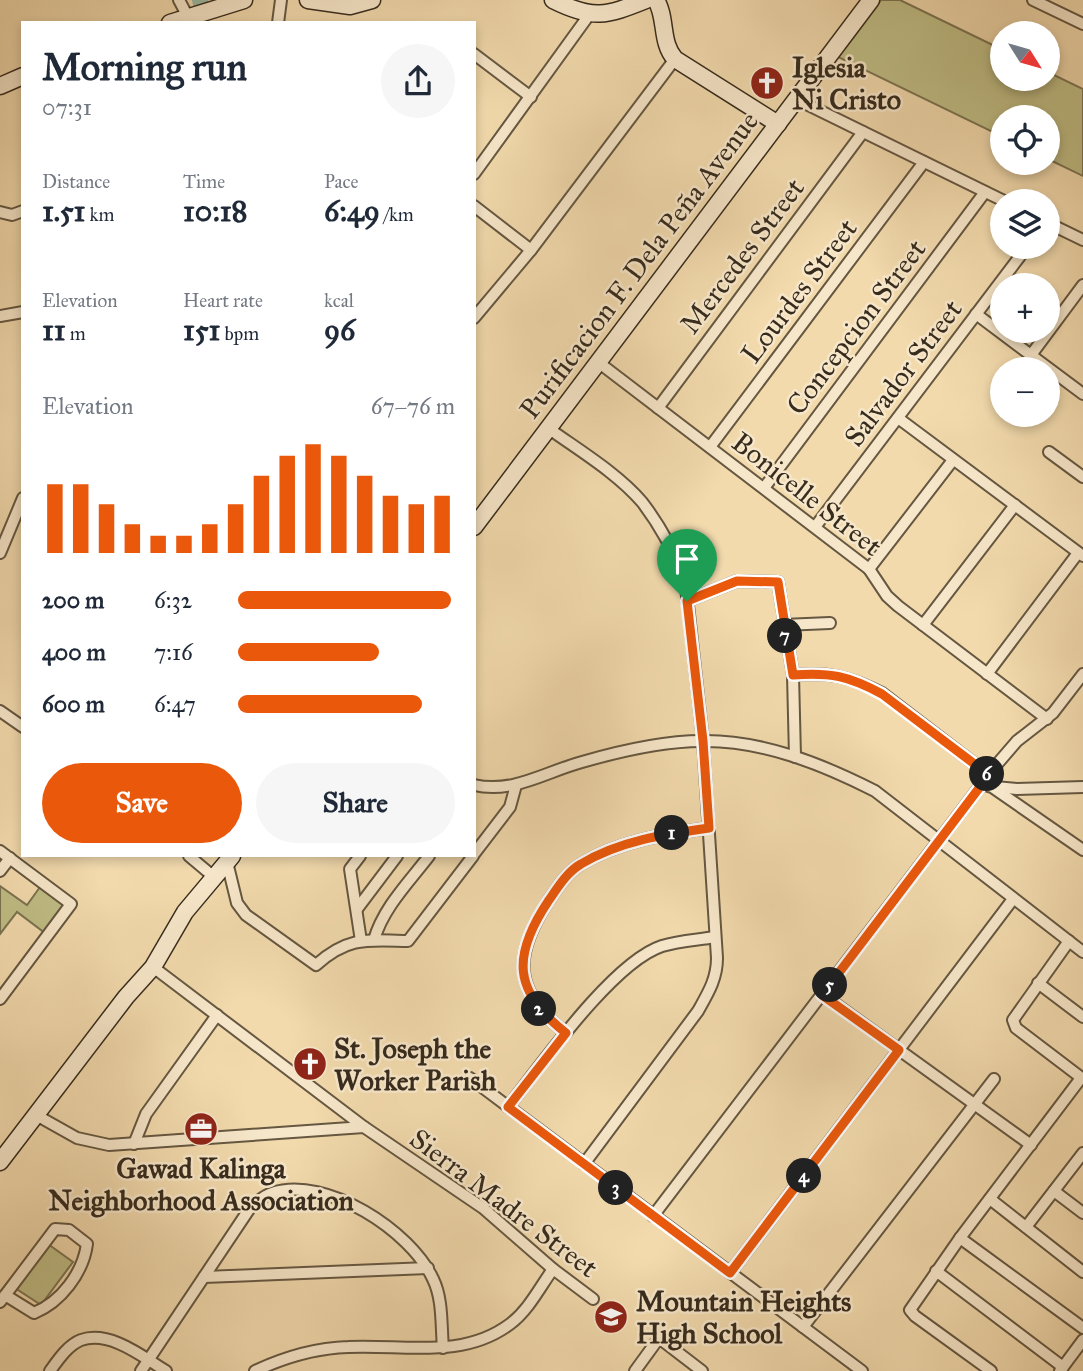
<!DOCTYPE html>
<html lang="en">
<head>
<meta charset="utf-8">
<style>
	:root { --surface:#fff; --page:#f6f6f7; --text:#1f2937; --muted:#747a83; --accent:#ea580c }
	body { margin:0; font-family:"IM FELL Great Primer",serif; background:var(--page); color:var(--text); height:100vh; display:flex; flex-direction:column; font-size:26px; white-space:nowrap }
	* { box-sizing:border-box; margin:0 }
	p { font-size:23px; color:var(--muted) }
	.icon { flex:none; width:38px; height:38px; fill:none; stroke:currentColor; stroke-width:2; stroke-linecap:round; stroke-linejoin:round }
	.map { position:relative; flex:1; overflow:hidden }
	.side { position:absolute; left:21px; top:21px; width:455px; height:836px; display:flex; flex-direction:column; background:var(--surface); border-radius:0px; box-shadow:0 4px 10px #0003 }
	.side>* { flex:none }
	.needle { width:46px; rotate:127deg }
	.controls { position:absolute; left:990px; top:21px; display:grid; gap:14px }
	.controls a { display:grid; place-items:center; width:70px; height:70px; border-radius:50%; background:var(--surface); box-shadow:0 4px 10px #0003; font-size:35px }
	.pin { position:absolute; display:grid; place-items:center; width:60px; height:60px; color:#fff; margin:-72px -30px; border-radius:50% 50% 50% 0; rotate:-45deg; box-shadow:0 0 7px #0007 }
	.pin .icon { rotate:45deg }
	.km { position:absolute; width:35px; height:35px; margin:-18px; border-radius:50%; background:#222; color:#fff; font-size:19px; line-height:35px; text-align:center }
	.round { display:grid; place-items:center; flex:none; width:74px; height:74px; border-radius:37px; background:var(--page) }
	.headline { display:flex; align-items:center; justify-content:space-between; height:119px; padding:0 21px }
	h1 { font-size:38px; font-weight:800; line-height:52px }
	.metrics { display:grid; grid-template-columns:repeat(3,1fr); gap:10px; height:119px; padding:7px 21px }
	.metrics div { display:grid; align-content:center }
	.metrics b { font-size:30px; font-weight:800 }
	.metrics small { font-size:19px; font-weight:400 }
	.metrics p { font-size:19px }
	.chart { height:196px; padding:14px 21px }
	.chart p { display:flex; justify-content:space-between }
	.chart svg { width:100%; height:126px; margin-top:7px; stroke:var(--accent); stroke-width:6 }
	.action { display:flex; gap:14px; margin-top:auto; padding:14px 21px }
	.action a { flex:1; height:80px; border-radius:42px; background:var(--accent); color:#fff; font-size:28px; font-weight:800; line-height:80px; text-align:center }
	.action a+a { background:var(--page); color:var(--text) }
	ul { padding:0 21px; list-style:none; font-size:23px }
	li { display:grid; grid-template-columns:112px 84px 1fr; align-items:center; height:52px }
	li i { height:18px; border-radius:9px; background:var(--accent) }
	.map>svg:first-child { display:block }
	.green { fill:#c0be86; stroke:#7b7452; stroke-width:2 }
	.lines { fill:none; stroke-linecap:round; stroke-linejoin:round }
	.river { stroke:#9cbba5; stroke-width:16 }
	.street-casing { stroke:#655741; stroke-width:14 }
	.secondary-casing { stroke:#362b1d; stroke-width:19 }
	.street { stroke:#f7e7ca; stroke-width:10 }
	.secondary { stroke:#f7e7ca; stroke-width:16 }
	.route-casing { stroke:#fff; stroke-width:14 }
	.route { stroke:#ea580c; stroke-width:9 }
	.labels { text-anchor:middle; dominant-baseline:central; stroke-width:5; stroke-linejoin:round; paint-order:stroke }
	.poi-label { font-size:28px; font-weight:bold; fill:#362b1d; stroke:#f7e7ca; text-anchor:start }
	.street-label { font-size:28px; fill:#362b1d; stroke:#f7e7ca }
</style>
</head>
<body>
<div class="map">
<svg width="1083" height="1371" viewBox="0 0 1083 1371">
	<rect width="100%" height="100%" fill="#f2daad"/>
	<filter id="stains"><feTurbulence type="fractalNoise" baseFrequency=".00286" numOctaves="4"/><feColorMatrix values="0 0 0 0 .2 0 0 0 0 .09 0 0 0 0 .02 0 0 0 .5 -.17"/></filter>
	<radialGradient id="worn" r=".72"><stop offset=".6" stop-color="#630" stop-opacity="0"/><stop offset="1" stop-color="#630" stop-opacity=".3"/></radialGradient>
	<g class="green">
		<polygon points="881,0 900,0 1003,50 1003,79 1048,79 1048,72 1083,89 1083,176 1048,159 1048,117 1003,117 1003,137 838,57"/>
		<polygon points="0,886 27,905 40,887 67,905 45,933 17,912 0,934"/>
		<polygon points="48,1244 73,1262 41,1305 15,1288"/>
	</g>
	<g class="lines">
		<polyline class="river" points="200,0 203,11"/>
		<g class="street-casing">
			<g id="street">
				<polyline points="179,0 188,17"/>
				<polyline points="1033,0 1083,24"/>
				<polyline points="278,23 281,0"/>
				<polyline points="474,54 531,97"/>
				<polyline points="796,99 1004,201"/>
				<polyline points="474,174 589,15"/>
				<polyline points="474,206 531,250"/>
				<polyline points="0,212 12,215 23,211"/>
				<polyline points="1048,223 1083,240"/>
				<polyline points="976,314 1083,394"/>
				<polyline points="0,316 23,312"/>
				<polyline points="474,318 531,250 675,59"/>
				<polyline points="1031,355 1083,285"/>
				<polyline points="598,362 869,569 887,596 898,606 1047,719"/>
				<polyline points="658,408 863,132"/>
				<polyline points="898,418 1083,556"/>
				<path d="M548 428C580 451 617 473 642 502 659 524 674 552 685 578L703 741 717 958C717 979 708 993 698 1011L584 1164"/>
				<polyline points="710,447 924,162"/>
				<polyline points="1049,452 1083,477"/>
				<polyline points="764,488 985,192"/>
				<polyline points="815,527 1027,247"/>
				<polyline points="0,553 23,498"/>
				<polyline points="869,569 953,460"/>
				<polyline points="687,601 737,581 778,582 793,675 795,757"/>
				<polyline points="783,625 830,623"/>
				<polyline points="923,625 1015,505"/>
				<polyline points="987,674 1078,553"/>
				<path d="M793 675C830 672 848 676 882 693L989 775"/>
				<polyline points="0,711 23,727"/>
				<polyline points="982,784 992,787 1083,850"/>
				<path d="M474 785C513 794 545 772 582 762 620 751 662 741 702 741 762 740 822 764 875 791L1083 952"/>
				<polyline points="995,787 1017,789 1083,787"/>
				<polyline points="0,851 71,904 0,999"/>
				<polyline points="474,854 510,807 516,785"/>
				<polyline points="189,856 214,877"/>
				<polyline points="360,856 350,869 361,941"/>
				<path d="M227 862 237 903 246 915 316 965C348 936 368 940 408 941L473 856"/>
				<polyline points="0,871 10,858"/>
				<polyline points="357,909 397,856"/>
				<path d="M374 940C383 908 409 882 429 856"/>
				<polyline points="1069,941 1013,1020 1016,1028 1083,1079"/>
				<polyline points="153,967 364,1127 483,1208 553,1269 593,1299"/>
				<polyline points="1038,983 1083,1017"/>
				<polyline points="823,995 1031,1145"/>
				<path d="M566 1033C512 991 513 955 549 900 558 887 567 872 581 864 619 841 665 834 709 828"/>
				<polyline points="470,1078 862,1371"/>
				<path d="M508 1107C541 1065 613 962 662 946 679 941 697 940 715 937"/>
				<polyline points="36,1115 77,1138 109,1145 364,1127"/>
				<polyline points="134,1144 146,1114 217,1015"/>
				<polyline points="1054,1191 1083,1213"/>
				<polyline points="990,1199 1083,1272"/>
				<polyline points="653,1216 998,763 1017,741 1053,713 1083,674"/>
				<polyline points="1026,1227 1083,1153"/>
				<polyline points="960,1238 1083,1328"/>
				<polyline points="936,1271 1063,1367"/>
				<polyline points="730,1273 1013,899"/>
				<polyline points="204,1277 428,1268"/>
				<path d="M0 1302 55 1229 69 1230 87 1244C83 1273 61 1302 34 1313L5 1295"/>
				<polyline points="803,1327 994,1079"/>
				<path d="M50 1371C58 1360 68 1345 81 1340 110 1330 143 1357 166 1371"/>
				<path d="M141 1371 250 1208C256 1203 264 1195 272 1193 326 1175 411 1231 433 1279 443 1299 441 1326 443 1348"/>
				<path d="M255 1371C285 1357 315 1348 348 1347 403 1344 462 1360 510 1324 528 1311 540 1287 553 1269"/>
				<polyline points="635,1371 659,1338 702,1371"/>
				<polyline points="991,1371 915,1316 910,1310 960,1238 1081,1078"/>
				<polyline points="1060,1371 1083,1340"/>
			</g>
		</g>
		<g class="secondary-casing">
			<g id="secondary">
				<polyline points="308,0 350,6 372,0"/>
				<path d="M553 0C593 20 606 16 646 0"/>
				<path d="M656 0C667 18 660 42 675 59L778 124"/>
				<polyline points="170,23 244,0"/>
				<polyline points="0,86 23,76"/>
				<polyline points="474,527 871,0"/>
				<polyline points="0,1162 126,997 153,967 185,912 232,856"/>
			</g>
		</g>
		<use href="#street" class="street"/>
		<use href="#secondary" class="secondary"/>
	</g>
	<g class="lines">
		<g class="route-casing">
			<path id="route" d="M737 581 778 582 793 675C830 672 849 676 882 694L989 775 822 995 899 1050 730 1273 508 1107 566 1033C512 991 512 955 549 900 558 887 567 872 581 864 619 841 665 834 709 828L703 741 687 601Z"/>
		</g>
		<use href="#route" class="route"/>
	</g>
	<defs>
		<g id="church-disc" transform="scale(1.75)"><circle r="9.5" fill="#8f2418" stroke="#f7e7ca"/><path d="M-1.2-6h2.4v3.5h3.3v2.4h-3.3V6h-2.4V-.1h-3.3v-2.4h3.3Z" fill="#fff"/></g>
		<g id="office-disc" transform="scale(1.75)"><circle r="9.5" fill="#8f2418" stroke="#f7e7ca"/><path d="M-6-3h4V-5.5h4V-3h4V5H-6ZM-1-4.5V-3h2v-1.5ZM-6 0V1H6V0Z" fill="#fff"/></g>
		<g id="school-disc" transform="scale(1.75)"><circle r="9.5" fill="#8f2418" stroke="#f7e7ca"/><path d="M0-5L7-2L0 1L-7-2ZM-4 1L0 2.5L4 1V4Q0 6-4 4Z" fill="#fff"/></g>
	</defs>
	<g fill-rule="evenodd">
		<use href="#church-disc" x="767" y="83"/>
		<use href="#church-disc" x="310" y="1064"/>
		<use href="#office-disc" x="201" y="1129"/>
		<use href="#school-disc" x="611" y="1317"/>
	</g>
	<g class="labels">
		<g class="poi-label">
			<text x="792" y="67">Iglesia<tspan x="792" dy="32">Ni Cristo</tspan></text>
			<text x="334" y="1048">St. Joseph the<tspan x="334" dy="32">Worker Parish</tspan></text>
			<text x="201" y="1168" text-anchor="middle">Gawad Kalinga<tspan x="201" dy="32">Neighborhood Association</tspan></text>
			<text x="636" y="1301">Mountain Heights<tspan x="636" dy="32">High School</tspan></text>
		</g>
		<g class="street-label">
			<text transform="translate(742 256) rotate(-53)">Mercedes Street</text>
			<text transform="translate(639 265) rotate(-53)">Purificacion F. Dela Peña Avenue</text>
			<text transform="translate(799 291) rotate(-53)">Lourdes Street</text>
			<text transform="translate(856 327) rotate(-53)">Concepcion Street</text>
			<text transform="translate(903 373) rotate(-53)">Salvador Street</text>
			<text transform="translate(807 494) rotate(38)">Bonicelle Street</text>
			<text transform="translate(504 1203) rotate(37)">Sierra Madre Street</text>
		</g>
	</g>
	<rect width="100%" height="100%" filter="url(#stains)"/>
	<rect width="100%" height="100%" fill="url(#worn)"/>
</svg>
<div class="controls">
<a><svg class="needle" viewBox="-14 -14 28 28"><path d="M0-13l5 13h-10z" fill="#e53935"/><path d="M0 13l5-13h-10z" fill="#747a83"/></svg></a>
<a><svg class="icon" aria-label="locate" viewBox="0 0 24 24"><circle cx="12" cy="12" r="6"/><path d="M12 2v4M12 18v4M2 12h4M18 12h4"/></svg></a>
<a><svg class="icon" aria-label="layers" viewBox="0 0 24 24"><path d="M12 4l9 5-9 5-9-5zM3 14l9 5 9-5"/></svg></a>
<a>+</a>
<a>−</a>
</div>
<div class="pin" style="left:687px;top:601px;background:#1e9e55"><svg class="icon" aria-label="arrive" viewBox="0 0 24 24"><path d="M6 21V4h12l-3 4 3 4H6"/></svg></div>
<b class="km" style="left:672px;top:833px">1</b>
<b class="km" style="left:539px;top:1009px">2</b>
<b class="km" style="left:616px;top:1188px">3</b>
<b class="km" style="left:804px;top:1176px">4</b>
<b class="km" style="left:830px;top:985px">5</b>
<b class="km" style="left:987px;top:774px">6</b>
<b class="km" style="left:785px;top:636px">7</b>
<section class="side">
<div class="headline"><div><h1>Morning run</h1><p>07:31</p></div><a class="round"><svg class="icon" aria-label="share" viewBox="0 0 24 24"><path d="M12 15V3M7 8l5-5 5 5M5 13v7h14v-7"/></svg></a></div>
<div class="metrics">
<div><p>Distance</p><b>1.51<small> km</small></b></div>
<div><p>Time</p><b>10:18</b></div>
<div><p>Pace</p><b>6:49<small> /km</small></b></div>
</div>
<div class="metrics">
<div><p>Elevation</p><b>11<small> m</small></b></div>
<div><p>Heart rate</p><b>151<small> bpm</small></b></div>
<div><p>kcal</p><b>96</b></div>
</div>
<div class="chart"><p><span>Elevation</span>67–76 m</p>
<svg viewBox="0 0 160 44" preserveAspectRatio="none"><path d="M5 44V20M15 44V20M25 44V27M35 44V34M45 44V38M55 44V38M65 44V34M75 44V27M85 44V17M95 44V10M105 44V6M115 44V10M125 44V17M135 44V24M145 44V27M155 44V24"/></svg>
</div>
<ul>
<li><b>200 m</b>6:32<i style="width:98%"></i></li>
<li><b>400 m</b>7:16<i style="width:65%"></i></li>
<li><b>600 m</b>6:47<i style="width:85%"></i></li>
</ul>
<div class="action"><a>Save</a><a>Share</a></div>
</section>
</div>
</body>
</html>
